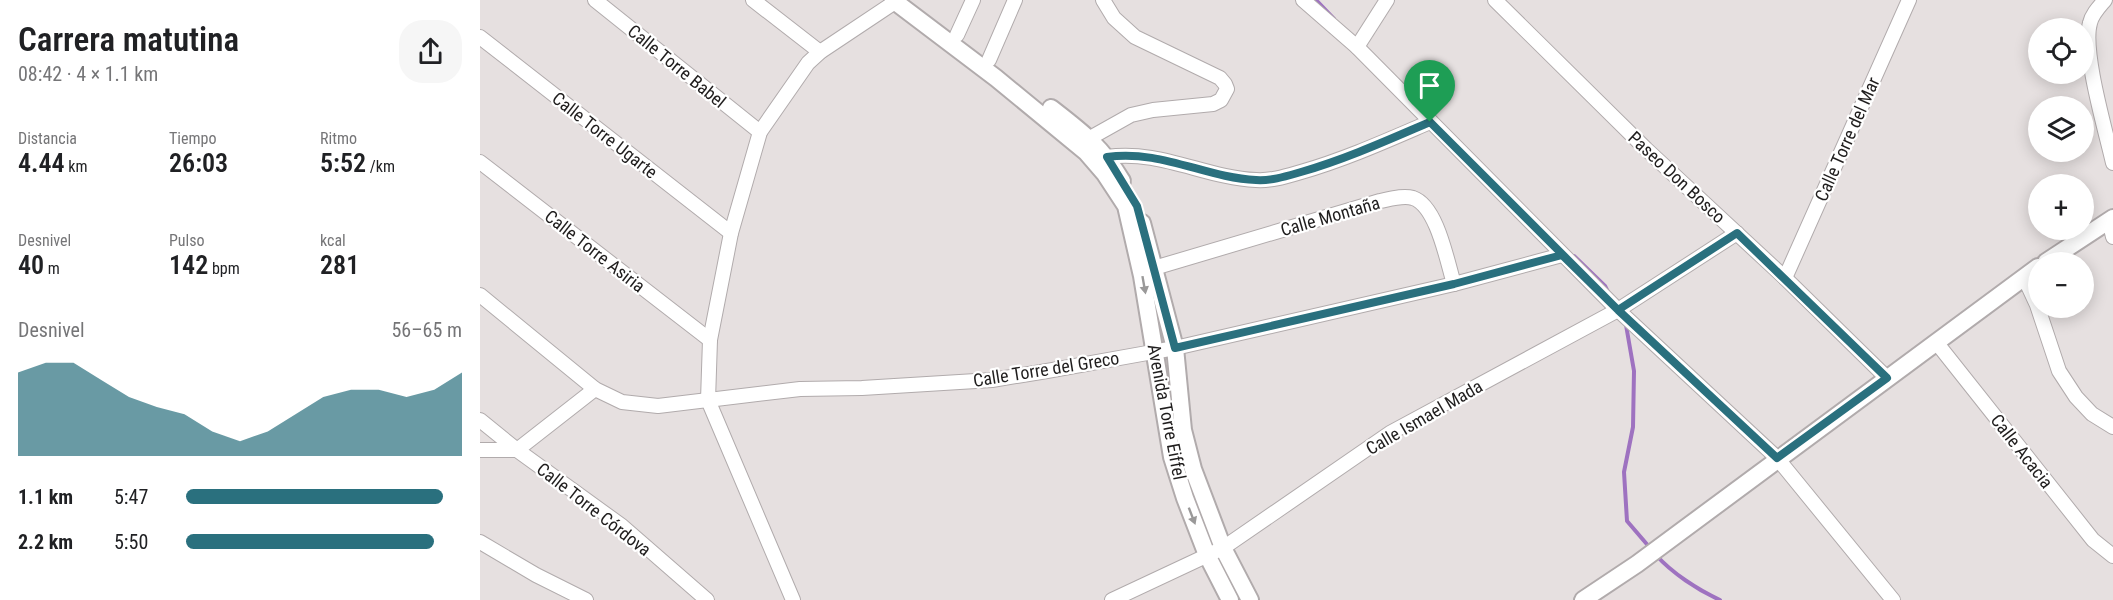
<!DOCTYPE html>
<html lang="es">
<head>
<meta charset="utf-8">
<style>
	:root { --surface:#fff; --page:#f6f6f6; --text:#202124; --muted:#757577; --accent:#2a707e }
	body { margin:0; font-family:"Roboto Condensed",sans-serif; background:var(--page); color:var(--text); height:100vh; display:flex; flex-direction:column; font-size:22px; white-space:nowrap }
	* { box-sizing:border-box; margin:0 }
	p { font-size:20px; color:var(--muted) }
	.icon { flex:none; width:33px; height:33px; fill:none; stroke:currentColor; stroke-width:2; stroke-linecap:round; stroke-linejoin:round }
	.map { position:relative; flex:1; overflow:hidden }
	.sheet { display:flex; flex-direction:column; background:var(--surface); width:480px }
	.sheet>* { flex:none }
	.tools { position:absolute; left:1548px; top:18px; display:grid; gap:12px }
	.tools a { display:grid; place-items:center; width:66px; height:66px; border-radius:50%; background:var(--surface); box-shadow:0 3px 15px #0003; font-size:30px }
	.pin { position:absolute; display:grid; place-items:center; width:51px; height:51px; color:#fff; margin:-62px -26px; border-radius:50% 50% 50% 0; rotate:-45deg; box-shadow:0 0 6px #0007 }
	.pin .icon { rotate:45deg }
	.round { display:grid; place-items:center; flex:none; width:63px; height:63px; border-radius:24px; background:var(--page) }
	.summary { display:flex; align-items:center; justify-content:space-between; height:102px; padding:0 18px }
	h1 { font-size:33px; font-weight:600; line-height:45px }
	.stats { display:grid; grid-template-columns:repeat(3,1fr); gap:9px; height:102px; padding:6px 18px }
	.stats div { display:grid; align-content:center }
	.stats b { font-size:26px; font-weight:600 }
	.stats small { font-size:16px; font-weight:400 }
	.stats p { font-size:16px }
	.chart { height:168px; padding:12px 18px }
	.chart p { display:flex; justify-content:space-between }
	.chart svg { width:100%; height:108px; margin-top:6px; fill:var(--accent); opacity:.7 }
	ul { padding:0 18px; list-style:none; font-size:20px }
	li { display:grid; grid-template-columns:96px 72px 1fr; align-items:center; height:45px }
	li i { height:15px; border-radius:8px; background:var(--accent) }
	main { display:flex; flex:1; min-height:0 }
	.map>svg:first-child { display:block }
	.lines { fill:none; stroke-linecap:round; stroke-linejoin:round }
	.stream { stroke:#9e72c0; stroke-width:4 }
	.minor-casing { stroke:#b1abac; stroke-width:16 }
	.tertiary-casing { stroke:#b1abac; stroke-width:20 }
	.minor { stroke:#fff; stroke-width:14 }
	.tertiary { stroke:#fff; stroke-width:16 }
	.oneway { fill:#9a9999 }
	.route-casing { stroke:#fff; stroke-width:12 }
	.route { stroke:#2a707e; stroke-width:8 }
	.labels { text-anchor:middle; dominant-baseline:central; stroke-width:4.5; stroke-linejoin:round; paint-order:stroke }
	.street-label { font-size:18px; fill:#1f1d1d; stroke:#fff }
</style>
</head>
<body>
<main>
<section class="sheet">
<div class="summary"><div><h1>Carrera matutina</h1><p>08:42 · 4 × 1.1 km</p></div><a class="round"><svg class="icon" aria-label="share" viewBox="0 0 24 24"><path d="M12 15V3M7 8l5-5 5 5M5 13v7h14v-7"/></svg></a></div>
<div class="stats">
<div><p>Distancia</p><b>4.44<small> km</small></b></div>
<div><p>Tiempo</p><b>26:03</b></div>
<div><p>Ritmo</p><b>5:52<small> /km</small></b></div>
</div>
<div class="stats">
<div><p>Desnivel</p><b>40<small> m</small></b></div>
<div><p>Pulso</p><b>142<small> bpm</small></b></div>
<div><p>kcal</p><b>281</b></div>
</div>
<div class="chart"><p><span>Desnivel</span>56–65 m</p>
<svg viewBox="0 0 160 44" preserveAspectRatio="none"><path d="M0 44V10L10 6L20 6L30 13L40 20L50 24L60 27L70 34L80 38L90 34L100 27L110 20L120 17L130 17L140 20L150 17L160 10V44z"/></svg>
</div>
<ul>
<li><b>1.1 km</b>5:47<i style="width:93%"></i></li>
<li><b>2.2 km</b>5:50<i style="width:90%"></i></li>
</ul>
</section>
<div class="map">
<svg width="1633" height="600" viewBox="0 0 1633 600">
	<rect width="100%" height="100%" fill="#e6e0e0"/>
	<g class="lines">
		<g class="stream">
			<polyline points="836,0 854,19"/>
			<polyline points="1094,256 1125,286 1128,292"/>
			<polyline points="1146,325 1154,371 1153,427 1144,472 1147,521 1171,549"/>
			<path d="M1176 555C1192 573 1218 590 1240 600"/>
		</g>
		<g class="minor-casing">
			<g id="minor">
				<polyline points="115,0 280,132"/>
				<polyline points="273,0 340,52"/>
				<polyline points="823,0 877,47 1138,310 1297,458 1413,600"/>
				<polyline points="1015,0 1166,149 1305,278 1407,378"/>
				<path d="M1625 0C1619 7 1612 14 1610 23 1602 51 1626 132 1633 163"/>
				<polyline points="477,35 493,0"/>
				<polyline points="0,37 251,233"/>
				<polyline points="877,47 907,0"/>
				<polyline points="509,60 535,0"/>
				<polyline points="610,138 651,115 673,110 733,104 741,100 747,89 745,84 740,78 655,37 634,18 623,0"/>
				<path d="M627 157C679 149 726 178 776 180 792 181 807 176 821 172 866 159 908 140 950 122"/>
				<polyline points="0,162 230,340"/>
				<polyline points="1629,220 1633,237"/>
				<path d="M674 268 900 201C910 199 923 195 933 198 957 206 967 261 974 284"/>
				<polyline points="1544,277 1557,305 1579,371 1596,397 1612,414 1633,427"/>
				<polyline points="1305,278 1429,0"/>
				<polyline points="0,295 115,389 142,402 178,406 320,389 382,388 512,380 567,371 695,348 974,284 1082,255"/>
				<polyline points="1456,342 1613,540 1633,556"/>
				<polyline points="0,420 37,450 142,526 227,600"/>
				<polyline points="0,450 37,450 115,389"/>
				<polyline points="0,542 56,575 106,600"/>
				<polyline points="313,600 228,400 230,340 251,233 280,132 328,63 340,52 418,0"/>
				<polyline points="632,600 743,548 910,433 1138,310 1257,233"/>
			</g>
		</g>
		<g class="tertiary-casing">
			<g id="tertiary">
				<polyline points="413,0 516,78 606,152 625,174 646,206 662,276 692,457 705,498 727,555 750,600"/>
				<path d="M571 108C602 132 621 146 642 181"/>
				<polyline points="662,223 695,348 703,430 713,469 743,548 770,600"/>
				<polyline points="1566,262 1633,218"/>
				<polyline points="1103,600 1157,564 1558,267"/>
			</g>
		</g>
		<use href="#minor" class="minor"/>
		<use href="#tertiary" class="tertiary"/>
	</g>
	<defs><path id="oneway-solid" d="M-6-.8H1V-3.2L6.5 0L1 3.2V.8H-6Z" transform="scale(1.5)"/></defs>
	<g class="oneway">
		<use href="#oneway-solid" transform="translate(664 285) rotate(80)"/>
		<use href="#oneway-solid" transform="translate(712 516) rotate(69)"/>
	</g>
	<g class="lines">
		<g class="route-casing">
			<path id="route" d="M950 122C908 140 866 159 821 172 807 176 792 181 776 180 726 178 680 149 627 157L657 206 695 348 974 284 1082 255 1138 310 1297 458 1407 378 1257 233 1138 310 950 122"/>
		</g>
		<use href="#route" class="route"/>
	</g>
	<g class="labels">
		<g class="street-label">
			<text transform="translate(197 66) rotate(39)">Calle Torre Babel</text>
			<text transform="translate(125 135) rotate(38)">Calle Torre Ugarte</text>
			<text transform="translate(1367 139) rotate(-66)">Calle Torre del Mar</text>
			<text transform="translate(1197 177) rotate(43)">Paseo Don Bosco</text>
			<text transform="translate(850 216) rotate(-16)">Calle Montaña</text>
			<text transform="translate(115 251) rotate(38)">Calle Torre Asiria</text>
			<text transform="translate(566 369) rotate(-9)">Calle Torre del Greco</text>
			<text transform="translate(687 412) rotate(79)">Avenida Torre Eiffel</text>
			<text transform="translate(944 417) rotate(-30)">Calle Ismael Mada</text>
			<text transform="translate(1542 451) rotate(52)">Calle Acacia</text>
			<text transform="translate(114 509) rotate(38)">Calle Torre Córdova</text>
		</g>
	</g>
</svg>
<div class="tools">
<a><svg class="icon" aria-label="locate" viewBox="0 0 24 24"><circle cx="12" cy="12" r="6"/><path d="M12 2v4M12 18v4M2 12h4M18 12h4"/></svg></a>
<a><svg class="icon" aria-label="layers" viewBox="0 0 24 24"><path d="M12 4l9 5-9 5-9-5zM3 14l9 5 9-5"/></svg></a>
<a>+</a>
<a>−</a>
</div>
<div class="pin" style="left:950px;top:122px;background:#1e9e55"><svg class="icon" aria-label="arrive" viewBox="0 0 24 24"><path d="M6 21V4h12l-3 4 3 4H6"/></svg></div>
</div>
</main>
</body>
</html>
